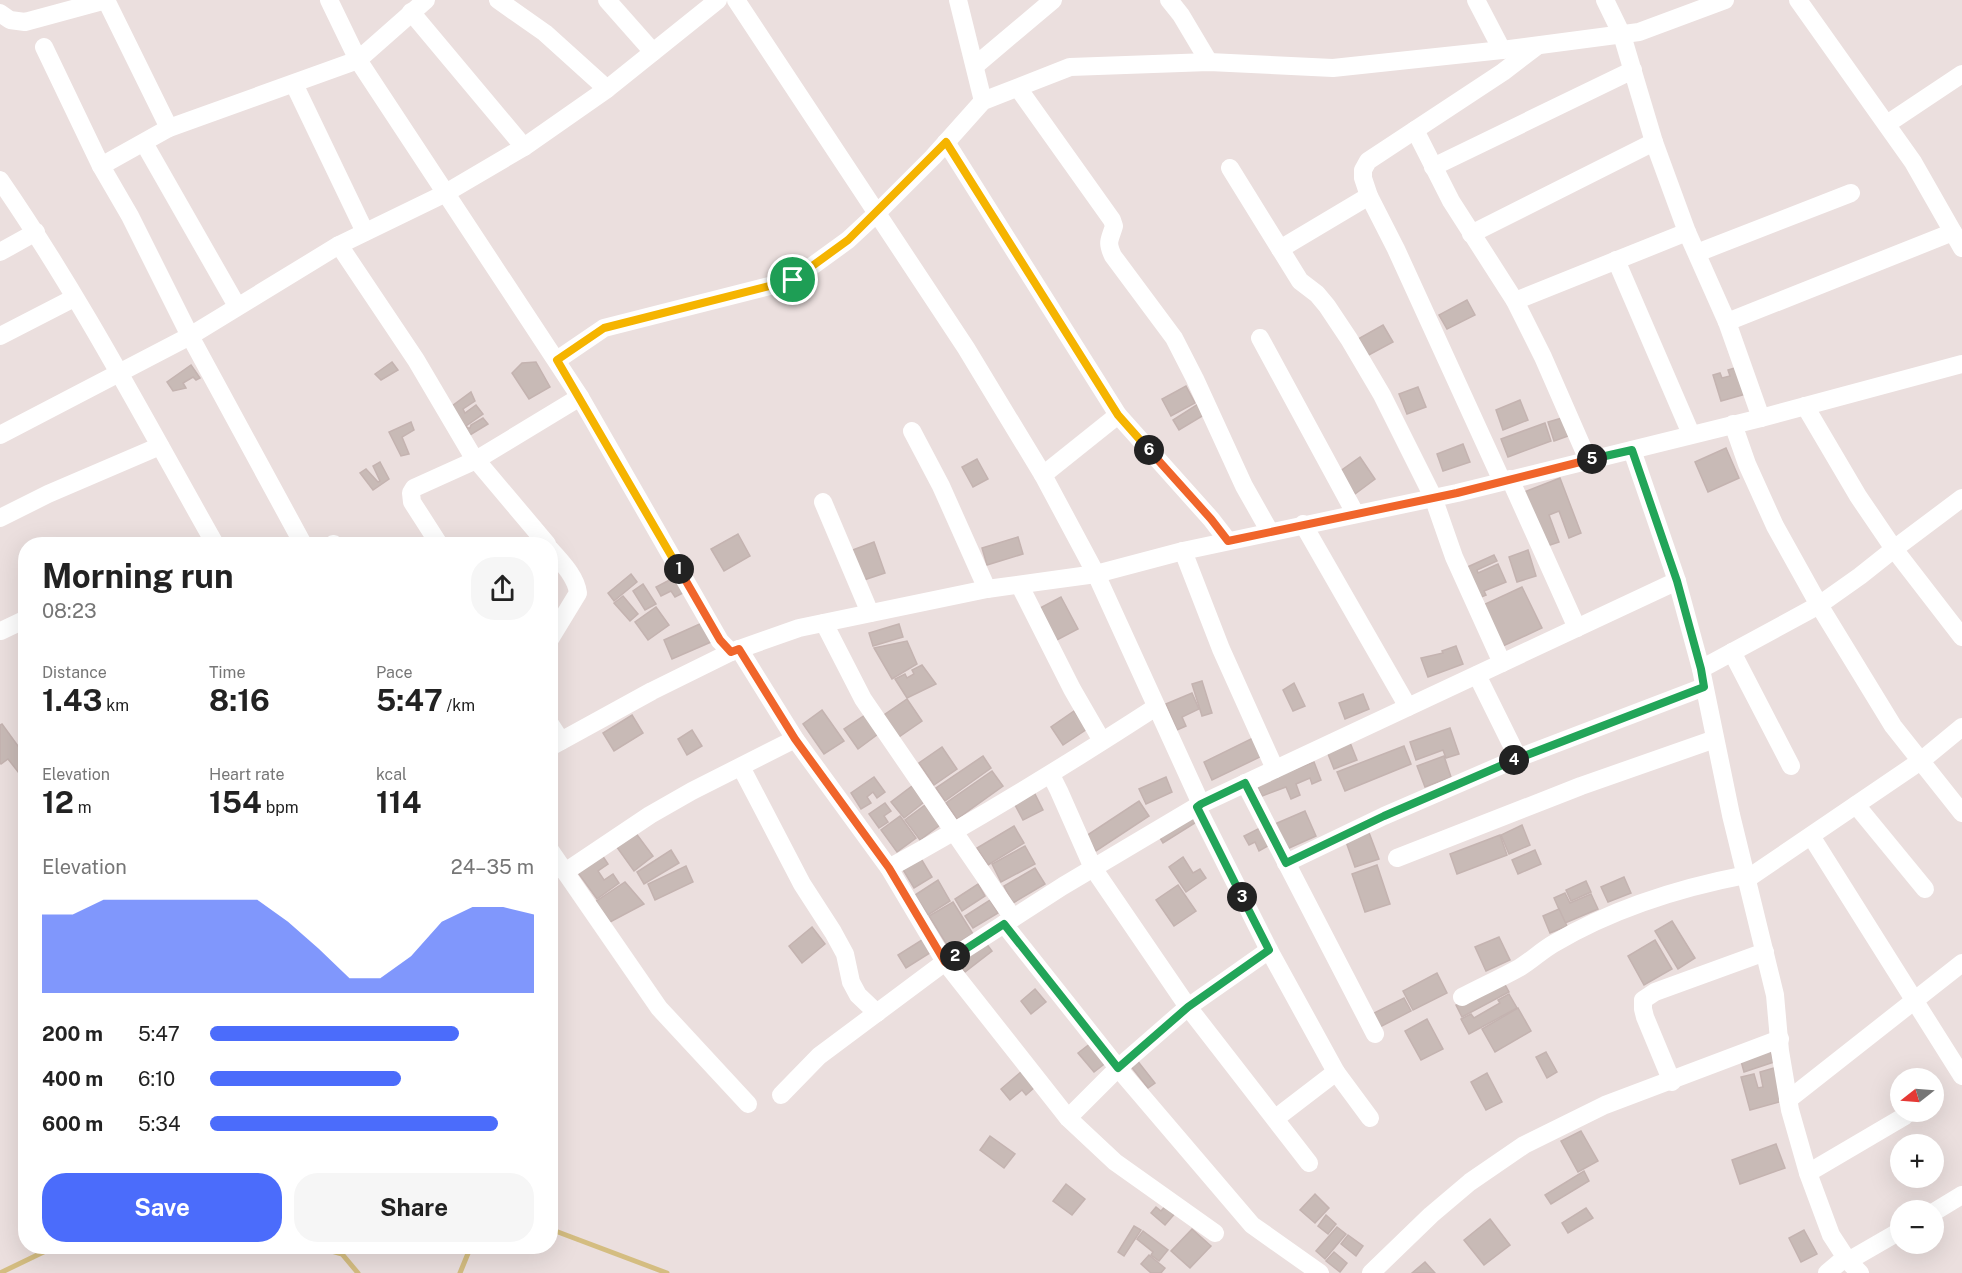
<!DOCTYPE html>
<html lang="en">
<head>
<meta charset="utf-8">
<style>
	:root { --surface:#fff; --page:#f6f6f6; --text:#222; --muted:#767676; --accent:#4b6cfb }
	body { margin:0; font-family:"Public Sans",sans-serif; background:var(--page); color:var(--text); height:100vh; display:flex; flex-direction:column; font-size:22px; white-space:nowrap }
	* { box-sizing:border-box; margin:0 }
	p { font-size:20px; color:var(--muted) }
	.icon { flex:none; width:33px; height:33px; fill:none; stroke:currentColor; stroke-width:2; stroke-linecap:round; stroke-linejoin:round }
	.map { position:relative; flex:1; overflow:hidden }
	.side { position:absolute; left:18px; top:537px; width:540px; height:717px; display:flex; flex-direction:column; background:var(--surface); border-radius:24px; box-shadow:0 6px 24px #0002 }
	.side>* { flex:none }
	.needle { width:39px; rotate:253deg }
	.buttons { position:absolute; left:1890px; top:1068px; display:grid; gap:12px }
	.buttons a { display:grid; place-items:center; width:54px; height:54px; border-radius:50%; background:var(--surface); box-shadow:0 6px 24px #0002; font-size:30px }
	.pin { position:absolute; display:grid; place-items:center; width:51px; height:51px; color:#fff; margin:-26px; border:3px solid #fff; border-radius:50%; box-shadow:0 2px 6px #0007 }
	.km { position:absolute; width:30px; height:30px; margin:-15px; border-radius:50%; background:#222; color:#fff; font-size:16px; line-height:30px; text-align:center }
	.round { display:grid; place-items:center; flex:none; width:63px; height:63px; border-radius:24px; background:var(--page) }
	.overview { display:flex; align-items:center; justify-content:space-between; height:102px; padding:0 24px }
	h1 { font-size:33px; font-weight:700; line-height:45px }
	.figures { display:grid; grid-template-columns:repeat(3,1fr); gap:9px; height:102px; padding:6px 24px }
	.figures div { display:grid; align-content:center }
	.figures b { font-size:30px; font-weight:700 }
	.figures small { font-size:16px; font-weight:400 }
	.figures p { font-size:16px }
	.chart { height:168px; padding:12px 24px }
	.chart p { display:flex; justify-content:space-between }
	.chart svg { width:100%; height:108px; margin-top:6px; fill:var(--accent); opacity:.7 }
	.cta { display:flex; gap:12px; margin-top:auto; padding:12px 24px }
	.cta a { flex:1; height:69px; border-radius:24px; background:var(--accent); color:#fff; font-size:24px; font-weight:700; line-height:69px; text-align:center }
	.cta a+a { background:var(--page); color:var(--text) }
	ul { padding:0 24px; list-style:none; font-size:20px }
	li { display:grid; grid-template-columns:96px 72px 1fr; align-items:center; height:45px }
	li i { height:15px; border-radius:8px; background:var(--accent) }
	.map>svg:first-child { display:block }
	.lines { fill:none; stroke-linecap:round; stroke-linejoin:round }
	.stream { stroke:#d4bd81; stroke-width:5 }
	.building { fill:#c8bab6; stroke:#c4b3b0; stroke-width:1.5 }
	.minor { stroke:#fff; stroke-width:18 }
	.split-1-casing { stroke:#fff; stroke-width:12 }
	.split-2-casing { stroke:#fff; stroke-width:12 }
	.split-3-casing { stroke:#fff; stroke-width:12 }
	.split-4-casing { stroke:#fff; stroke-width:12 }
	.split-5-casing { stroke:#fff; stroke-width:12 }
	.split-6-casing { stroke:#fff; stroke-width:12 }
	.split-7-casing { stroke:#fff; stroke-width:12 }
	.split-1 { stroke:#f5b400; stroke-width:8 }
	.split-2 { stroke:#f0652b; stroke-width:8 }
	.split-3 { stroke:#22a559; stroke-width:8 }
	.split-4 { stroke:#22a559; stroke-width:8 }
	.split-5 { stroke:#22a559; stroke-width:8 }
	.split-6 { stroke:#f0652b; stroke-width:8 }
	.split-7 { stroke:#f5b400; stroke-width:8 }
</style>
</head>
<body>
<div class="map">
<svg width="1962" height="1273" viewBox="0 0 1962 1273">
	<rect width="100%" height="100%" fill="#ebdfde"/>
	<g class="lines">
		<g class="stream">
			<polyline points="550,1229 667,1273"/>
			<polyline points="314,1246 342,1254 358,1273"/>
			<polyline points="0,1273 56,1246"/>
			<polyline points="460,1273 471,1246"/>
		</g>
	</g>
	<g class="building">
		<polygon points="1467,300 1475,315 1447,329 1439,315"/>
		<polygon points="1383,325 1393,342 1367,356 1358,339"/>
		<polygon points="392,362 398,370 381,380 375,374"/>
		<polygon points="536,362 550,387 529,399 512,373 522,363"/>
		<polygon points="191,365 200,378 196,380 193,377 183,383 186,388 173,391 167,382"/>
		<polygon points="1738,367 1746,394 1721,401 1713,375 1720,373 1722,378 1730,376 1728,370"/>
		<polygon points="1186,386 1195,403 1171,416 1162,399"/>
		<polygon points="1418,387 1426,407 1407,414 1399,394"/>
		<polygon points="471,392 475,401 463,409 465,413 476,405 483,414 466,426 468,428 470,428 471,425 483,418 488,424 470,435 452,406"/>
		<polygon points="1520,400 1528,420 1503,430 1496,410"/>
		<polygon points="1198,404 1204,415 1179,430 1173,420"/>
		<polygon points="1562,418 1568,436 1554,441 1548,422"/>
		<polygon points="411,422 414,430 402,437 409,454 401,456 389,432"/>
		<polygon points="1545,423 1551,441 1508,457 1501,439"/>
		<polygon points="1463,444 1470,462 1443,471 1437,454"/>
		<polygon points="1726,448 1739,478 1708,492 1695,462"/>
		<polygon points="1360,457 1375,479 1355,494 1339,472"/>
		<polygon points="977,459 988,479 973,487 962,467"/>
		<polygon points="380,462 389,479 373,490 360,473 366,469 378,482 380,481 373,466"/>
		<polygon points="1560,478 1581,533 1569,538 1559,511 1549,515 1559,542 1544,547 1524,492"/>
		<polygon points="738,534 750,556 724,571 711,549"/>
		<polygon points="1018,537 1023,554 987,565 982,548"/>
		<polygon points="874,542 885,573 861,581 850,551"/>
		<polygon points="1528,550 1536,576 1517,582 1509,557"/>
		<polygon points="1494,555 1497,561 1477,570 1478,573 1498,564 1506,582 1484,591 1486,595 1476,599 1463,569"/>
		<polygon points="631,574 637,582 614,601 608,593"/>
		<polygon points="677,576 685,592 675,597 671,591 661,596 656,587"/>
		<polygon points="643,584 656,604 645,610 633,591"/>
		<polygon points="1522,587 1542,628 1503,646 1483,605"/>
		<polygon points="623,596 638,614 630,621 614,603"/>
		<polygon points="1061,597 1078,629 1055,641 1038,609"/>
		<polygon points="656,607 669,625 648,640 635,622"/>
		<polygon points="702,623 711,642 672,659 664,640"/>
		<polygon points="899,624 903,637 873,646 869,633"/>
		<polygon points="907,641 917,664 892,679 874,648"/>
		<polygon points="1456,646 1463,664 1428,677 1421,658 1443,653 1442,651"/>
		<polygon points="922,665 936,684 907,698 895,679 905,674 907,678 914,674 912,670"/>
		<polygon points="1202,681 1212,713 1202,716 1192,684"/>
		<polygon points="1294,683 1305,706 1293,711 1283,690"/>
		<polygon points="1192,693 1199,709 1182,717 1186,726 1177,730 1166,704"/>
		<polygon points="1363,694 1369,709 1345,719 1339,703"/>
		<polygon points="907,699 922,721 896,739 881,717"/>
		<polygon points="822,710 844,741 824,754 803,724"/>
		<polygon points="1074,711 1087,729 1063,745 1051,727"/>
		<polygon points="632,715 643,733 614,751 603,733"/>
		<polygon points="865,715 878,734 858,749 844,729"/>
		<polygon points="2,724 26,757 26,782 8,759 1,764 0,763 0,725"/>
		<polygon points="1450,728 1459,754 1446,758 1443,750 1416,760 1410,742"/>
		<polygon points="692,730 702,746 687,755 678,739"/>
		<polygon points="1253,738 1262,756 1212,780 1204,762"/>
		<polygon points="1349,740 1357,760 1334,769 1326,749"/>
		<polygon points="1404,746 1411,764 1345,791 1337,772"/>
		<polygon points="942,747 957,769 934,785 919,763"/>
		<polygon points="983,756 991,768 945,801 936,788"/>
		<polygon points="1444,756 1451,777 1425,787 1417,766"/>
		<polygon points="1314,762 1321,780 1312,784 1310,778 1296,784 1300,795 1291,799 1286,787 1262,796 1257,784"/>
		<polygon points="992,771 1003,786 957,819 946,803"/>
		<polygon points="874,777 885,792 877,798 873,792 867,797 871,803 861,809 851,793"/>
		<polygon points="1166,777 1172,792 1146,804 1139,789"/>
		<polygon points="912,786 924,802 904,818 891,802"/>
		<polygon points="1034,792 1043,810 1023,820 1014,803"/>
		<polygon points="1139,801 1149,816 1096,851 1086,836"/>
		<polygon points="885,803 891,811 884,816 888,822 879,828 869,814"/>
		<polygon points="925,805 940,825 920,840 905,820"/>
		<polygon points="1191,811 1198,821 1163,843 1157,833"/>
		<polygon points="1305,811 1316,836 1287,849 1275,824"/>
		<polygon points="900,816 916,838 897,852 881,830"/>
		<polygon points="1522,825 1530,845 1509,854 1501,835"/>
		<polygon points="1014,826 1024,843 988,865 977,848"/>
		<polygon points="1264,826 1273,843 1259,851 1255,842 1249,845 1244,836"/>
		<polygon points="1368,830 1379,859 1355,867 1345,839"/>
		<polygon points="635,832 653,856 634,871 616,846"/>
		<polygon points="1500,835 1507,855 1457,874 1450,854"/>
		<polygon points="1025,846 1035,864 1001,882 992,864"/>
		<polygon points="671,850 679,863 644,884 637,872"/>
		<polygon points="1535,850 1541,864 1518,874 1512,860"/>
		<polygon points="600,852 608,864 598,871 604,880 613,874 619,883 597,899 576,870"/>
		<polygon points="920,857 932,877 914,888 902,868"/>
		<polygon points="1183,857 1193,873 1200,869 1206,878 1186,892 1169,867"/>
		<polygon points="1377,865 1390,904 1365,912 1352,874"/>
		<polygon points="686,866 693,882 655,900 648,884"/>
		<polygon points="1035,868 1045,884 1013,903 1004,886"/>
		<polygon points="1624,877 1631,893 1608,902 1601,887"/>
		<polygon points="938,880 950,901 928,915 915,895"/>
		<polygon points="1586,881 1591,892 1571,901 1566,890"/>
		<polygon points="625,882 644,904 610,922 595,902"/>
		<polygon points="978,884 985,896 962,911 955,899"/>
		<polygon points="1178,885 1196,911 1174,926 1156,900"/>
		<polygon points="1565,893 1570,903 1591,894 1598,909 1565,923 1554,898"/>
		<polygon points="990,900 998,913 973,928 965,916"/>
		<polygon points="953,902 973,934 949,948 929,916"/>
		<polygon points="1559,909 1567,926 1550,933 1543,916"/>
		<polygon points="1672,921 1695,958 1678,969 1655,931"/>
		<polygon points="812,927 825,944 802,963 789,946"/>
		<polygon points="1499,937 1510,960 1486,971 1475,947"/>
		<polygon points="925,938 933,951 906,968 898,955"/>
		<polygon points="983,939 992,951 965,972 956,961"/>
		<polygon points="1655,940 1672,969 1644,985 1628,956"/>
		<polygon points="1437,973 1447,993 1413,1010 1403,991"/>
		<polygon points="1503,981 1509,992 1462,1017 1456,1005"/>
		<polygon points="1035,989 1046,1002 1031,1014 1021,1001"/>
		<polygon points="1509,994 1517,1008 1469,1034 1461,1019 1471,1014 1474,1018 1500,1003 1498,1000"/>
		<polygon points="1404,998 1411,1011 1378,1028 1372,1014"/>
		<polygon points="1518,1008 1531,1031 1495,1052 1482,1029"/>
		<polygon points="1427,1019 1443,1049 1421,1060 1405,1031"/>
		<polygon points="1091,1043 1107,1062 1094,1072 1078,1053"/>
		<polygon points="1770,1051 1774,1062 1744,1072 1741,1061"/>
		<polygon points="1546,1052 1557,1072 1547,1078 1536,1057"/>
		<polygon points="1136,1059 1155,1083 1148,1088 1129,1064"/>
		<polygon points="1774,1068 1783,1101 1750,1110 1741,1077 1754,1074 1758,1088 1763,1087 1760,1072"/>
		<polygon points="1022,1071 1035,1087 1026,1095 1022,1090 1010,1100 1001,1089"/>
		<polygon points="1487,1073 1502,1102 1486,1110 1471,1082"/>
		<polygon points="1581,1131 1598,1161 1578,1172 1561,1141"/>
		<polygon points="990,1136 1015,1154 1004,1168 980,1150"/>
		<polygon points="1776,1144 1785,1168 1740,1184 1732,1160"/>
		<polygon points="1584,1171 1589,1181 1551,1204 1545,1195"/>
		<polygon points="1066,1184 1085,1199 1072,1215 1053,1201"/>
		<polygon points="1315,1194 1329,1208 1315,1223 1300,1210"/>
		<polygon points="1168,1203 1177,1211 1165,1225 1151,1213 1156,1207 1161,1211"/>
		<polygon points="1586,1208 1593,1218 1568,1233 1562,1223"/>
		<polygon points="1326,1215 1336,1224 1328,1234 1318,1226"/>
		<polygon points="1490,1219 1510,1245 1484,1265 1464,1240"/>
		<polygon points="1134,1226 1141,1230 1124,1256 1118,1252"/>
		<polygon points="1337,1227 1346,1234 1325,1259 1316,1251"/>
		<polygon points="1192,1229 1211,1246 1190,1268 1171,1251"/>
		<polygon points="1804,1230 1817,1254 1801,1262 1789,1238"/>
		<polygon points="1143,1231 1168,1250 1159,1261 1151,1255 1153,1252 1137,1239"/>
		<polygon points="1348,1235 1363,1246 1356,1256 1341,1244"/>
		<polygon points="1334,1252 1347,1263 1340,1272 1326,1261"/>
		<polygon points="1149,1255 1165,1268 1161,1273 1151,1273 1141,1264"/>
		<polygon points="1425,1262 1435,1273 1412,1273"/>
	</g>
	<g class="lines">
		<g class="minor">
			<polyline points="329,0 358,60 580,397 720,641 731,652 799,628 987,589 1096,574 1183,551 1457,493 1761,418 1962,364"/>
			<polyline points="498,0 545,33 607,89"/>
			<polyline points="607,0 653,52"/>
			<polyline points="736,0 966,348 1043,475 1096,574 1201,804"/>
			<polyline points="958,0 983,101"/>
			<polyline points="1169,0 1181,15 1209,62"/>
			<polyline points="1476,0 1502,50"/>
			<polyline points="1605,0 1622,35 1654,142 1687,232 1727,322 1761,418"/>
			<polyline points="1798,0 1913,162 1962,248"/>
			<polyline points="411,12 524,147"/>
			<polyline points="0,13 10,20 25,22 106,0 169,128"/>
			<polyline points="44,47 101,166 130,216 190,336 303,544"/>
			<polyline points="976,65 1053,0"/>
			<polyline points="294,84 365,232"/>
			<path d="M1018 88 1112 220 1114 226C1110 240 1106 241 1113 256L1174 338 1195 379 1244 486 1270 532"/>
			<polyline points="1887,124 1962,74"/>
			<polyline points="1415,130 1451,201 1515,301 1543,357 1588,460"/>
			<polyline points="946,142 1118,415 1211,519 1228,541"/>
			<polyline points="144,143 237,306"/>
			<polyline points="101,166 169,128 358,60 426,0"/>
			<polyline points="1433,167 1633,70"/>
			<polyline points="1230,168 1300,281 1317,294 1327,306 1349,339 1382,395 1433,497 1454,557 1502,663"/>
			<path d="M0 180C80 296 146 422 215 544"/>
			<polyline points="1471,234 1654,142"/>
			<polyline points="339,245 416,360 472,455 547,544"/>
			<polyline points="1280,249 1369,196"/>
			<polyline points="0,252 36,232"/>
			<polyline points="1697,253 1851,193"/>
			<polyline points="1616,260 1691,434"/>
			<polyline points="1515,301 1687,232"/>
			<polyline points="1727,322 1953,232"/>
			<polyline points="0,336 74,298"/>
			<polyline points="1260,338 1355,513"/>
			<polyline points="557,360 604,328 793,280 848,240 876,214 933,157 983,101 1070,67 1209,62 1333,68 1502,50 1639,32 1725,0"/>
			<polyline points="1805,406 1858,496 1894,549 1962,637"/>
			<polyline points="1733,424 1747,464 1775,526 1819,605 1893,726 1962,813"/>
			<polyline points="912,431 941,486 987,589"/>
			<polyline points="0,435 190,336 339,245 444,194 524,147 607,89 718,0"/>
			<polyline points="1632,450 1677,581 1701,669 1731,815 1775,995 1780,1051 1790,1110 1808,1173 1831,1235 1848,1261 1860,1273"/>
			<polyline points="1043,475 1118,415"/>
			<polyline points="1510,479 1577,628"/>
			<polyline points="1502,481 1396,249 1369,196 1363,178 1363,170 1368,161 1503,72 1537,46"/>
			<polyline points="823,502 870,613"/>
			<polyline points="0,518 48,494 160,446"/>
			<polyline points="1303,524 1408,707"/>
			<polyline points="333,544 334,544"/>
			<polyline points="439,544 412,502 411,493 414,488 476,460 580,397"/>
			<path d="M550 549C561 562 576 576 578 593L550 639"/>
			<polyline points="1183,551 1221,649 1275,769"/>
			<polyline points="1020,586 1072,689 1102,741"/>
			<polyline points="824,623 863,699 1013,918"/>
			<polyline points="1,631 26,619"/>
			<polyline points="739,649 795,739 889,868 945,962 1068,1118 1115,1162 1215,1233"/>
			<polyline points="1732,652 1791,766"/>
			<polyline points="1701,669 1819,605 1860,576 1894,549 1962,498"/>
			<polyline points="1477,675 1518,758"/>
			<polyline points="550,724 561,741"/>
			<polyline points="550,747 652,691 731,652"/>
			<polyline points="741,767 802,884 833,932 845,954 851,982 858,995 877,1013"/>
			<polyline points="1047,777 1053,779 1059,791 1093,868 1188,1007 1309,1163"/>
			<polyline points="1245,783 1375,1034"/>
			<polyline points="1856,805 1925,889"/>
			<polyline points="1197,807 1269,950 1336,1072 1370,1118"/>
			<polyline points="1811,836 1962,1076"/>
			<polyline points="550,850 659,1008 748,1104"/>
			<polyline points="1397,858 1581,786 1715,739"/>
			<polyline points="1286,863 1384,816 1518,758 1704,687"/>
			<path d="M889 868C980 818 1068 764 1156 707"/>
			<polyline points="565,872 650,815 692,791 795,739"/>
			<polyline points="1747,879 1922,760 1962,727"/>
			<polyline points="1004,924 1118,1068 1252,1225 1320,1273"/>
			<path d="M1462 997C1481 987 1501 978 1519 968 1531 961 1541 951 1553 944 1612 909 1678 888 1746 875"/>
			<polyline points="1672,1082 1645,1017 1643,1009 1643,1000 1655,992 1765,952"/>
			<polyline points="781,1095 819,1056 945,962 1063,886 1201,804 1677,581"/>
			<polyline points="1788,1100 1962,963"/>
			<polyline points="1068,1118 1118,1068 1188,1007 1269,950"/>
			<polyline points="1276,1118 1336,1072"/>
			<polyline points="1808,1173 1905,1116"/>
			<polyline points="1934,1212 1962,1195"/>
			<polyline points="1848,1261 1900,1231"/>
			<polyline points="1371,1273 1431,1215 1470,1182 1524,1145 1605,1105 1780,1039"/>
			<polyline points="1827,1273 1846,1257"/>
		</g>
	</g>
	<g class="lines">
		<g class="split-1-casing">
			<polyline id="split-1" points="679,569 557,360 604,328 793,280"/>
		</g>
		<g class="split-2-casing">
			<polyline id="split-2" points="679,569 720,640 731,652 739,649 795,739 889,868 945,962 955,956"/>
		</g>
		<g class="split-3-casing">
			<polyline id="split-3" points="955,956 1004,924 1118,1068 1188,1007 1269,950 1242,897"/>
		</g>
		<g class="split-4-casing">
			<polyline id="split-4" points="1242,897 1197,807 1201,804 1245,783 1286,863 1384,816 1514,760"/>
		</g>
		<g class="split-5-casing">
			<polyline id="split-5" points="1514,760 1704,687 1701,669 1677,581 1632,450 1592,459"/>
		</g>
		<g class="split-6-casing">
			<polyline id="split-6" points="1149,450 1211,519 1228,541 1457,493 1592,459"/>
		</g>
		<g class="split-7-casing">
			<polyline id="split-7" points="793,280 848,240 946,142 1118,415 1149,450"/>
		</g>
		<use href="#split-1" class="split-1"/>
		<use href="#split-2" class="split-2"/>
		<use href="#split-3" class="split-3"/>
		<use href="#split-4" class="split-4"/>
		<use href="#split-5" class="split-5"/>
		<use href="#split-6" class="split-6"/>
		<use href="#split-7" class="split-7"/>
	</g>
</svg>
<div class="buttons">
<a><svg class="needle" viewBox="-14 -14 28 28"><path d="M0-13l5 13h-10z" fill="#e53935"/><path d="M0 13l5-13h-10z" fill="#767676"/></svg></a>
<a>+</a>
<a>−</a>
</div>
<div class="pin" style="left:793px;top:280px;background:#1e9e55"><svg class="icon" aria-label="arrive" viewBox="0 0 24 24"><path d="M6 21V4h12l-3 4 3 4H6"/></svg></div>
<b class="km" style="left:679px;top:569px">1</b>
<b class="km" style="left:955px;top:956px">2</b>
<b class="km" style="left:1242px;top:897px">3</b>
<b class="km" style="left:1514px;top:760px">4</b>
<b class="km" style="left:1592px;top:459px">5</b>
<b class="km" style="left:1149px;top:450px">6</b>
<section class="side">
<div class="overview"><div><h1>Morning run</h1><p>08:23</p></div><a class="round"><svg class="icon" aria-label="share" viewBox="0 0 24 24"><path d="M12 15V3M7 8l5-5 5 5M5 13v7h14v-7"/></svg></a></div>
<div class="figures">
<div><p>Distance</p><b>1.43<small> km</small></b></div>
<div><p>Time</p><b>8:16</b></div>
<div><p>Pace</p><b>5:47<small> /km</small></b></div>
</div>
<div class="figures">
<div><p>Elevation</p><b>12<small> m</small></b></div>
<div><p>Heart rate</p><b>154<small> bpm</small></b></div>
<div><p>kcal</p><b>114</b></div>
</div>
<div class="chart"><p><span>Elevation</span>24–35 m</p>
<svg viewBox="0 0 160 44" preserveAspectRatio="none"><path d="M0 44V12L10 12L20 6L30 6L40 6L50 6L60 6L70 6L80 15L90 26L100 38L110 38L120 29L130 15L140 9L150 9L160 12V44z"/></svg>
</div>
<ul>
<li><b>200 m</b>5:47<i style="width:77%"></i></li>
<li><b>400 m</b>6:10<i style="width:59%"></i></li>
<li><b>600 m</b>5:34<i style="width:89%"></i></li>
</ul>
<div class="cta"><a>Save</a><a>Share</a></div>
</section>
</div>
</body>
</html>
